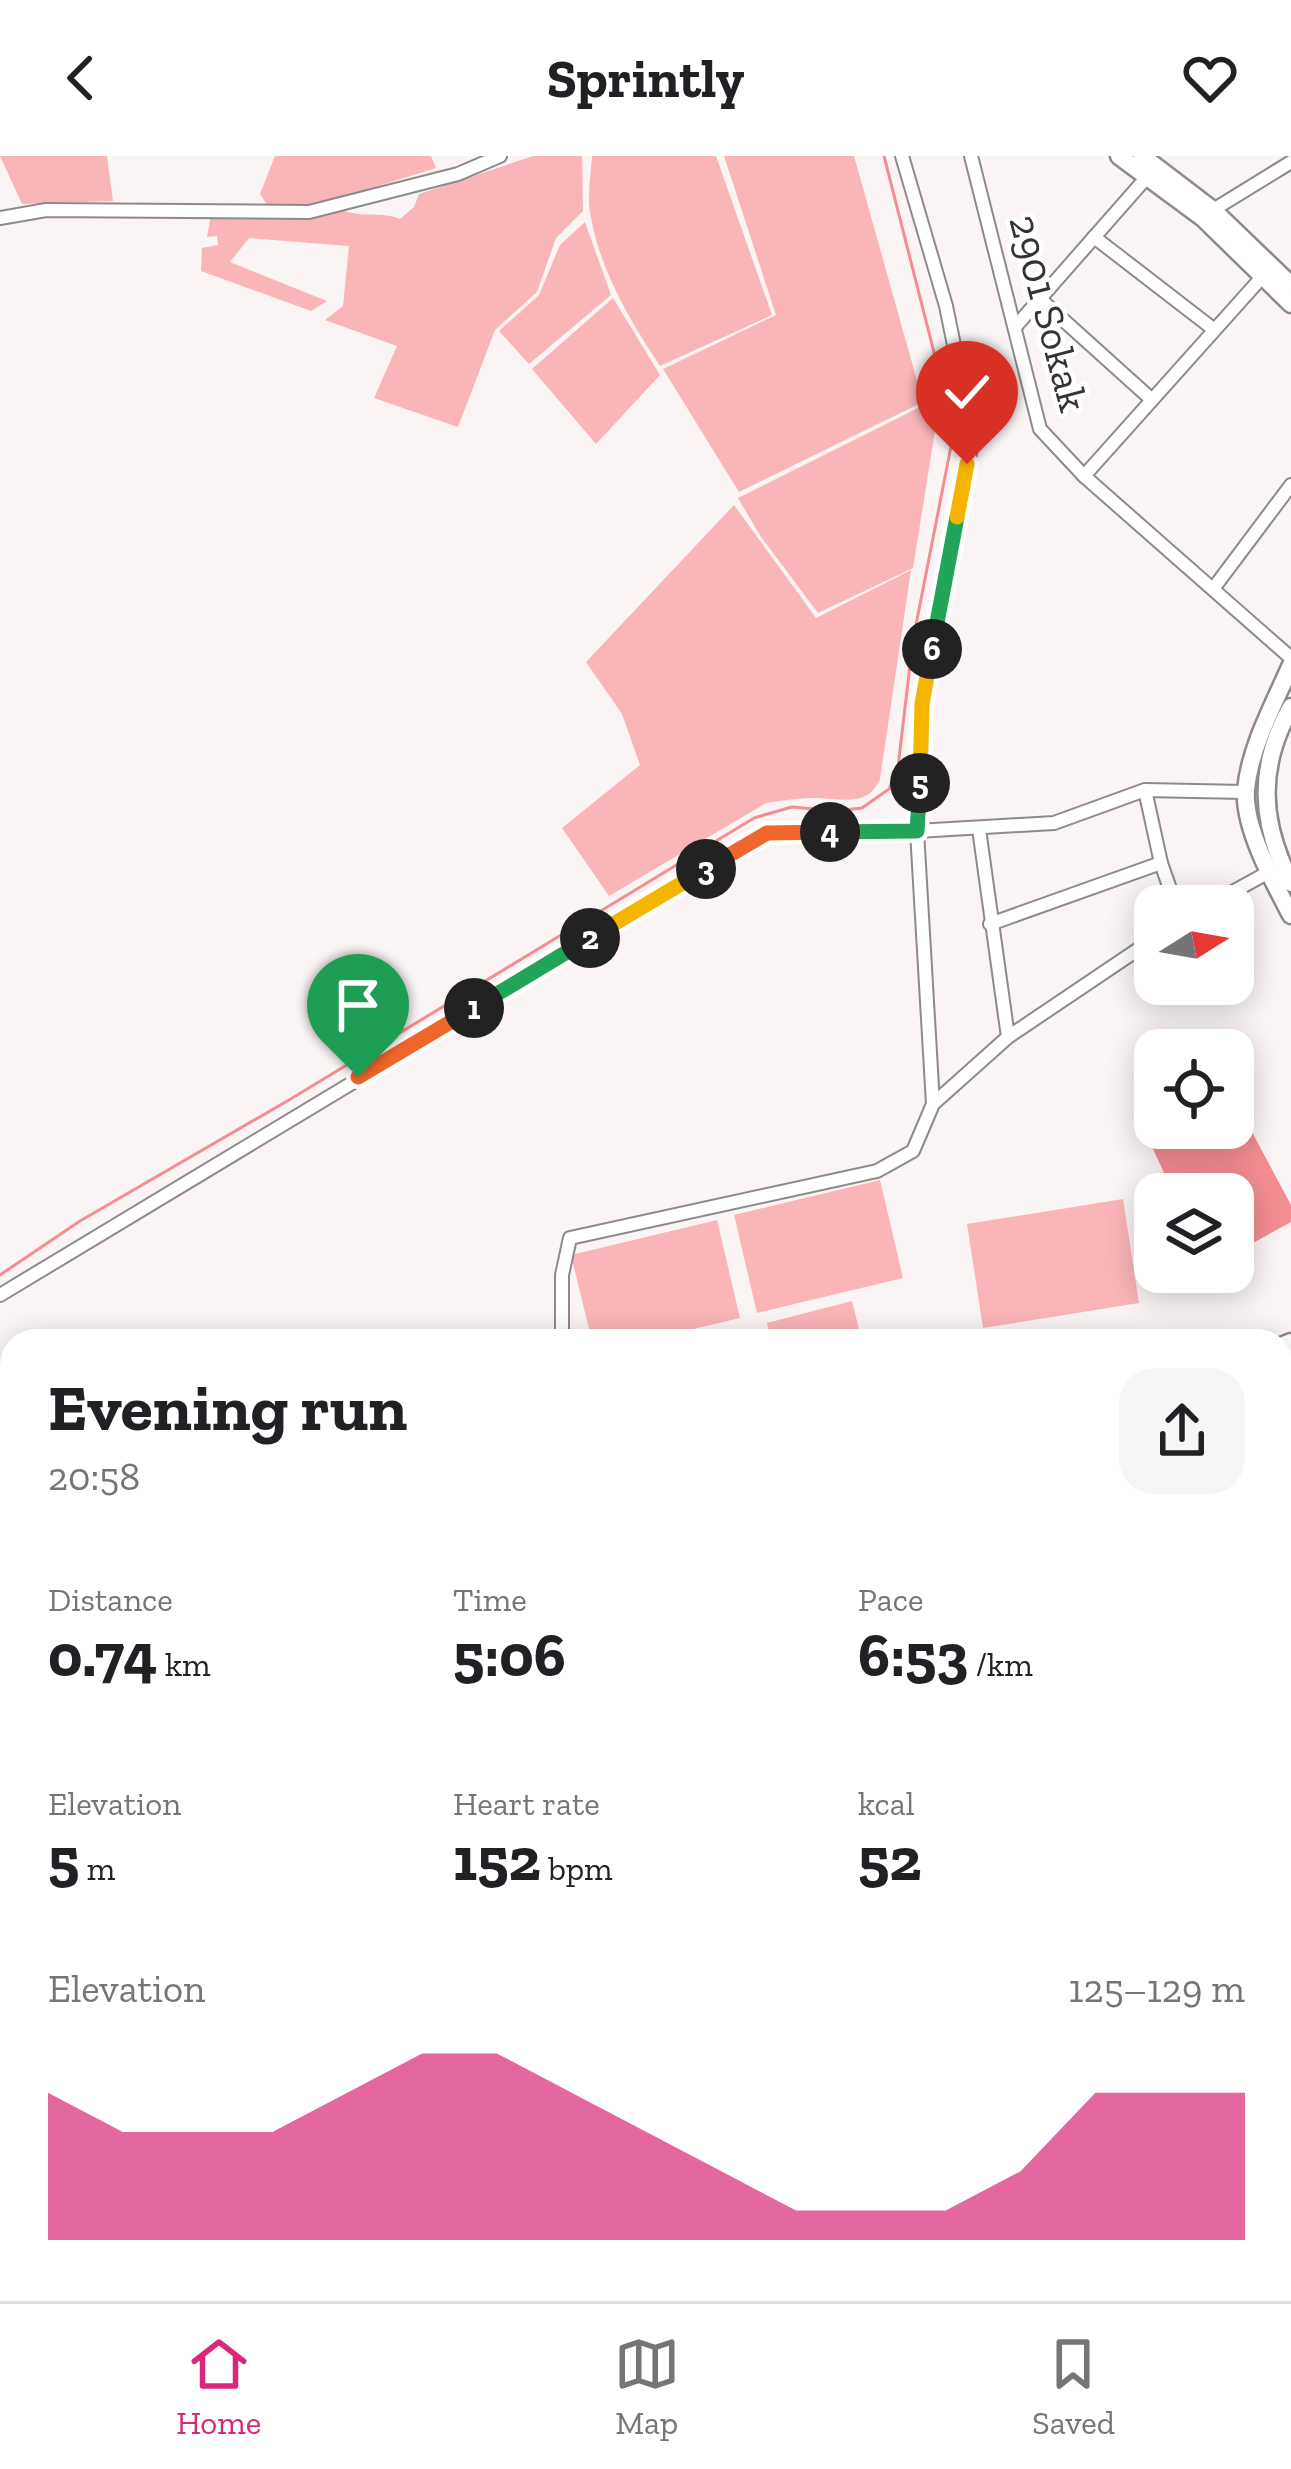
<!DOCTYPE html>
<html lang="en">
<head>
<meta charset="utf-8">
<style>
	:root { --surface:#fff; --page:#f6f6f6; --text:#202124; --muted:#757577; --line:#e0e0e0; --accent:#db2777 }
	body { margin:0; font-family:"Zilla Slab",serif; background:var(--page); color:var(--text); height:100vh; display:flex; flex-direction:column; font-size:45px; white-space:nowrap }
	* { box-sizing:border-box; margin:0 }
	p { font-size:39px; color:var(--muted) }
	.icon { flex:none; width:66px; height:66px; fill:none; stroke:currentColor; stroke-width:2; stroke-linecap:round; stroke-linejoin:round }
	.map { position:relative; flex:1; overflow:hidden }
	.details { position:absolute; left:0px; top:1173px; width:1293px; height:972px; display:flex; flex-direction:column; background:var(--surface); border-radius:36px 36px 0 0; box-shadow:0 6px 30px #0003 }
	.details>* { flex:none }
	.needle { width:78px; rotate:79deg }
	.tools { position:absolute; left:1134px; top:729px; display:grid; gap:24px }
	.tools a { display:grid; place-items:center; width:120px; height:120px; border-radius:24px; background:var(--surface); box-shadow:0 6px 30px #0003; font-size:60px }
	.pin { position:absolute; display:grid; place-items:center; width:102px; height:102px; color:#fff; margin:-123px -51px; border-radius:50% 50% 50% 0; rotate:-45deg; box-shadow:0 0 12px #0007 }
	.pin .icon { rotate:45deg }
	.km { position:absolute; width:60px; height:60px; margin:-30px; border-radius:50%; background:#222; color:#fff; font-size:33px; line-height:60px; text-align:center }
	.round { display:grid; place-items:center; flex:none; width:126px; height:126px; border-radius:36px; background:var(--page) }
	.headline { display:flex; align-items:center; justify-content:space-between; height:204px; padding:0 48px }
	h1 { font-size:66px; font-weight:800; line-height:90px }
	.figures { display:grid; grid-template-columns:repeat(3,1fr); gap:18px; height:204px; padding:12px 48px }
	.figures div { display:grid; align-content:center }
	.figures b { font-size:60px; font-weight:800 }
	.figures small { font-size:33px; font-weight:400 }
	.figures p { font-size:33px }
	.chart { height:336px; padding:24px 48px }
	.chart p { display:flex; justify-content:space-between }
	.chart svg { width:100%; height:216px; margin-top:12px; fill:var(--accent); opacity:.7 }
	header { display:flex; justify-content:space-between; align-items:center; height:156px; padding:0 48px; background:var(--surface); font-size:54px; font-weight:800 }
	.dock { display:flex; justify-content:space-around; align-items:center; height:168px; border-top:3px solid var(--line); background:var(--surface); font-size:33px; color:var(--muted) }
	.dock a { display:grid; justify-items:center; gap:6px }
	.dock .selected { color:var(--accent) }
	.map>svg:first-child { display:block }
	.green { fill:#fab5b8 }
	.water { fill:#f38d93 }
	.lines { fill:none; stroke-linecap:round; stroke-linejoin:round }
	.stream { stroke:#f38d93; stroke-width:3 }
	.minor-casing { stroke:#8f8a8a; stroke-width:16 }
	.major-casing { stroke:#8f8a8a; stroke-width:21 }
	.minor { stroke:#fff; stroke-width:12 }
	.major { stroke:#fff; stroke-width:16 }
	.split-1-casing { stroke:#fff; stroke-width:24 }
	.split-2-casing { stroke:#fff; stroke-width:24 }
	.split-3-casing { stroke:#fff; stroke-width:24 }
	.split-4-casing { stroke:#fff; stroke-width:24 }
	.split-5-casing { stroke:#fff; stroke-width:24 }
	.split-6-casing { stroke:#fff; stroke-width:24 }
	.split-7-casing { stroke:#fff; stroke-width:24 }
	.split-8-casing { stroke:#fff; stroke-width:24 }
	.split-1 { stroke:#f0652b; stroke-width:15 }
	.split-2 { stroke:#22a559; stroke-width:15 }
	.split-3 { stroke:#f5b400; stroke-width:15 }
	.split-4 { stroke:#f0652b; stroke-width:15 }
	.split-5 { stroke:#22a559; stroke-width:15 }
	.split-6 { stroke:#f5b400; stroke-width:15 }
	.split-7 { stroke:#22a559; stroke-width:15 }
	.split-8 { stroke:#f5b400; stroke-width:15 }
	.labels { text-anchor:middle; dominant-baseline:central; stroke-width:9; stroke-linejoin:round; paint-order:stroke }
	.street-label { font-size:42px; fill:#353232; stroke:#fff }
</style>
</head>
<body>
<header><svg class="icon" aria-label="back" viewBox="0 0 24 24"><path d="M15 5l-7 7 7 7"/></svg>Sprintly<svg class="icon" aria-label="heart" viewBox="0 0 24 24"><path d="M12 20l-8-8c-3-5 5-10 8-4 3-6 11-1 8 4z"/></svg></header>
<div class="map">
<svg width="1291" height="2145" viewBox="0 0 1291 2145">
	<rect width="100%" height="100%" fill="#faf4f4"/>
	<g class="green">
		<polygon points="0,0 107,0 113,45 22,48"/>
		<path d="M275 0H431L436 12 340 42 334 51C362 64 379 54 400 63L414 51 419 38 533 0H582L583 55 556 82 537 136 495 174 458 271 374 242 397 190 325 164 343 150 349 90 249 82 230 106 327 145 311 155 201 115 202 92 218 89 217 80 207 81 211 59 268 50 260 38Z"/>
		<path d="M592 0H716L772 159 660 210C629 163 599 113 590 56 587 39 591 18 592 0Z"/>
		<polygon points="724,0 854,0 923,246 739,336 663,213 776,159"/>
		<polygon points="585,66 611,139 529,208 499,175 539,139 560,89"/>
		<polygon points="613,142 660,219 596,288 532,213"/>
		<polygon points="926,248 935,275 913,412 818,457 761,381 738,342"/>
		<path d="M734 349 816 462 911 414 880 623C868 651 843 643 818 642 800 642 783 644 766 647L609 740 562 672 640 609 622 558 586 506Z"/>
		<polygon points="880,1024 903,1122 757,1157 734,1059"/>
		<polygon points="1123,1043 1139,1147 983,1172 967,1068"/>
		<polygon points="717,1064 740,1162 643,1185 592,1185 571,1099"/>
		<polygon points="852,1145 862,1185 771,1185 767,1167"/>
	</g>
	<polygon class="water" points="1236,946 1291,1049 1291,1066 1233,1098 1233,1038 1174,1038 1152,991 1188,972 1233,972"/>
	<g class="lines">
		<polyline class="stream" points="0,1119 80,1065 289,944 754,662 792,651 835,655 862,652 889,633 898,611 913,484 954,275 884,0"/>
		<g class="minor-casing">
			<g id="minor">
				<polyline points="902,0 946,150 973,282 922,549 917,675 1054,667 1145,634 1245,636"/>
				<polyline points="971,0 1040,273 1084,320 1291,502"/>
				<polyline points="1213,54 1291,6"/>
				<polyline points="0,62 46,54 309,56 458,18 500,0"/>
				<polyline points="1094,81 1212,172"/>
				<polyline points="1040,143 1151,243"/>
				<polyline points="1016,170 1147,21"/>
				<polyline points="1084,320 1263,120"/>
				<polyline points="1213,433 1291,329"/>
				<polyline points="1145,634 1161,707 1176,750"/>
				<polyline points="979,673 1008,881"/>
				<polyline points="1207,750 1269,716"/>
				<polyline points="990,768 1161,707"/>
				<polyline points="0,1139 767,677 917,675 933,948"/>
				<polyline points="562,1185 562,1119 570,1082 877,1015 913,995 933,948 1008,881 1155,782"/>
				<polyline points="1281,1333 1291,1329"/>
				<polyline points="1281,1415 1291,1411"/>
				<polyline points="1281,1502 1291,1497"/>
				<polyline points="1281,1517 1291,1539"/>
				<polyline points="0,1535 12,1529"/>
				<polyline points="1281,1572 1291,1568"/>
				<polyline points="1281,1738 1291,1734"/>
				<polyline points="1281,1829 1291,1824"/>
				<polyline points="1281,1997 1291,1994"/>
				<polyline points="605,2133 610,2145"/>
				<polyline points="846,2133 851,2145"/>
				<polyline points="1098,2133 1102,2145"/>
				<polyline points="1171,2133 1172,2145"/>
				<polyline points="241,2145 269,2133"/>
				<polyline points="663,2145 681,2133"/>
				<polyline points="1264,2145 1291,2141"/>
			</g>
		</g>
		<g class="major-casing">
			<g id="major">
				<polyline points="1119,0 1203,62 1291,148"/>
				<polyline points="1142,0 1213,54 1291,129"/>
				<path d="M1291 509C1274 548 1250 591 1246 634 1243 671 1274 727 1291 759"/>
				<path d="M1291 551C1257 611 1260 666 1291 727"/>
				<polyline points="1281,1190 1291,1186"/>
				<polyline points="1281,1206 1291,1202"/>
				<polyline points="1281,1638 1291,1634"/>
				<polyline points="1281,1657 1291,1653"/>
				<polyline points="1281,1846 1291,1882"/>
				<polyline points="1281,1888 1291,1925"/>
				<polyline points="112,2145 141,2133"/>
				<polyline points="160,2145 187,2133"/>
			</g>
		</g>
		<use href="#minor" class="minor"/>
		<use href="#major" class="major"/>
	</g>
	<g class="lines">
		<g class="split-1-casing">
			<polyline id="split-1" points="358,921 474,852"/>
		</g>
		<g class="split-2-casing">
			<polyline id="split-2" points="474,852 590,782"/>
		</g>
		<g class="split-3-casing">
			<polyline id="split-3" points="590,782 706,713"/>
		</g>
		<g class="split-4-casing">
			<polyline id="split-4" points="706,713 767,677 830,676"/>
		</g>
		<g class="split-5-casing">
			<polyline id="split-5" points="830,676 917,675 920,627"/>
		</g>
		<g class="split-6-casing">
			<polyline id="split-6" points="920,627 922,548 932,493"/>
		</g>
		<g class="split-7-casing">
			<polyline id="split-7" points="932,493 957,361"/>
		</g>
		<g class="split-8-casing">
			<polyline id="split-8" points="957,361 967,308"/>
		</g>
		<use href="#split-1" class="split-1"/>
		<use href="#split-2" class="split-2"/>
		<use href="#split-3" class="split-3"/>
		<use href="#split-4" class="split-4"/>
		<use href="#split-5" class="split-5"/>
		<use href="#split-6" class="split-6"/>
		<use href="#split-7" class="split-7"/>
		<use href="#split-8" class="split-8"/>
	</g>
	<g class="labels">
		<g class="street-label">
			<text transform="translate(1049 157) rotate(75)">2901 Sokak</text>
		</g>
	</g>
</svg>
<div class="tools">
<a><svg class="needle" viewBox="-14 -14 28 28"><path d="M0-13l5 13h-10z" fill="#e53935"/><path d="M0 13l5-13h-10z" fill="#757577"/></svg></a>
<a><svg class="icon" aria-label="locate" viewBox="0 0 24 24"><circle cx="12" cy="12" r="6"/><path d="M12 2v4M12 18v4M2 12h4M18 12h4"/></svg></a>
<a><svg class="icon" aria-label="layers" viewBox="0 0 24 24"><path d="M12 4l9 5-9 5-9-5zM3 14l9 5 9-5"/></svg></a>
</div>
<div class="pin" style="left:358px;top:921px;background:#1e9e55"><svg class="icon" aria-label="arrive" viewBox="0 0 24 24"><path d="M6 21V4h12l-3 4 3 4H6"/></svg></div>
<div class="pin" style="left:967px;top:308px;background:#d93025"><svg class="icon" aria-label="check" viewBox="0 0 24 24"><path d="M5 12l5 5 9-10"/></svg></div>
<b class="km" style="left:474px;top:852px">1</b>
<b class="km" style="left:590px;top:782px">2</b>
<b class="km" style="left:706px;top:713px">3</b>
<b class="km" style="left:830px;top:676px">4</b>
<b class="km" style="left:920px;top:627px">5</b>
<b class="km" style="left:932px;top:493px">6</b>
<section class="details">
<div class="headline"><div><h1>Evening run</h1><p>20:58</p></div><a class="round"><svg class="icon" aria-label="share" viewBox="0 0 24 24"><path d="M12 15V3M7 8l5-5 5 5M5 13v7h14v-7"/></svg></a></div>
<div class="figures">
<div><p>Distance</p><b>0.74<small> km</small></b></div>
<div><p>Time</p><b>5:06</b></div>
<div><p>Pace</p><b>6:53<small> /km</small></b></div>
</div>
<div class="figures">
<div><p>Elevation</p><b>5<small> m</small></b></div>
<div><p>Heart rate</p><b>152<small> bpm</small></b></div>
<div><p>kcal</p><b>52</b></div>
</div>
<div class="chart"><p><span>Elevation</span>125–129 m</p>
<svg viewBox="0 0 160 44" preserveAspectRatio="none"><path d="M0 44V14L10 22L20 22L30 22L40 14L50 6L60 6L70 14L80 22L90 30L100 38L110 38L120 38L130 30L140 14L150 14L160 14V44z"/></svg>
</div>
</section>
</div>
<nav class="dock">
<a class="selected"><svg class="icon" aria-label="home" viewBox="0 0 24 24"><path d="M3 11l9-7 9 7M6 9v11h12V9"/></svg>Home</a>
<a><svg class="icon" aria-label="map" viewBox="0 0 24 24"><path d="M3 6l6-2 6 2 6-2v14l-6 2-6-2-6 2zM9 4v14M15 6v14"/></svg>Map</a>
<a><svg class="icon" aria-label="saved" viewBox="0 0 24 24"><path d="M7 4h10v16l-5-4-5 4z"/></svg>Saved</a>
</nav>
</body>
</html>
